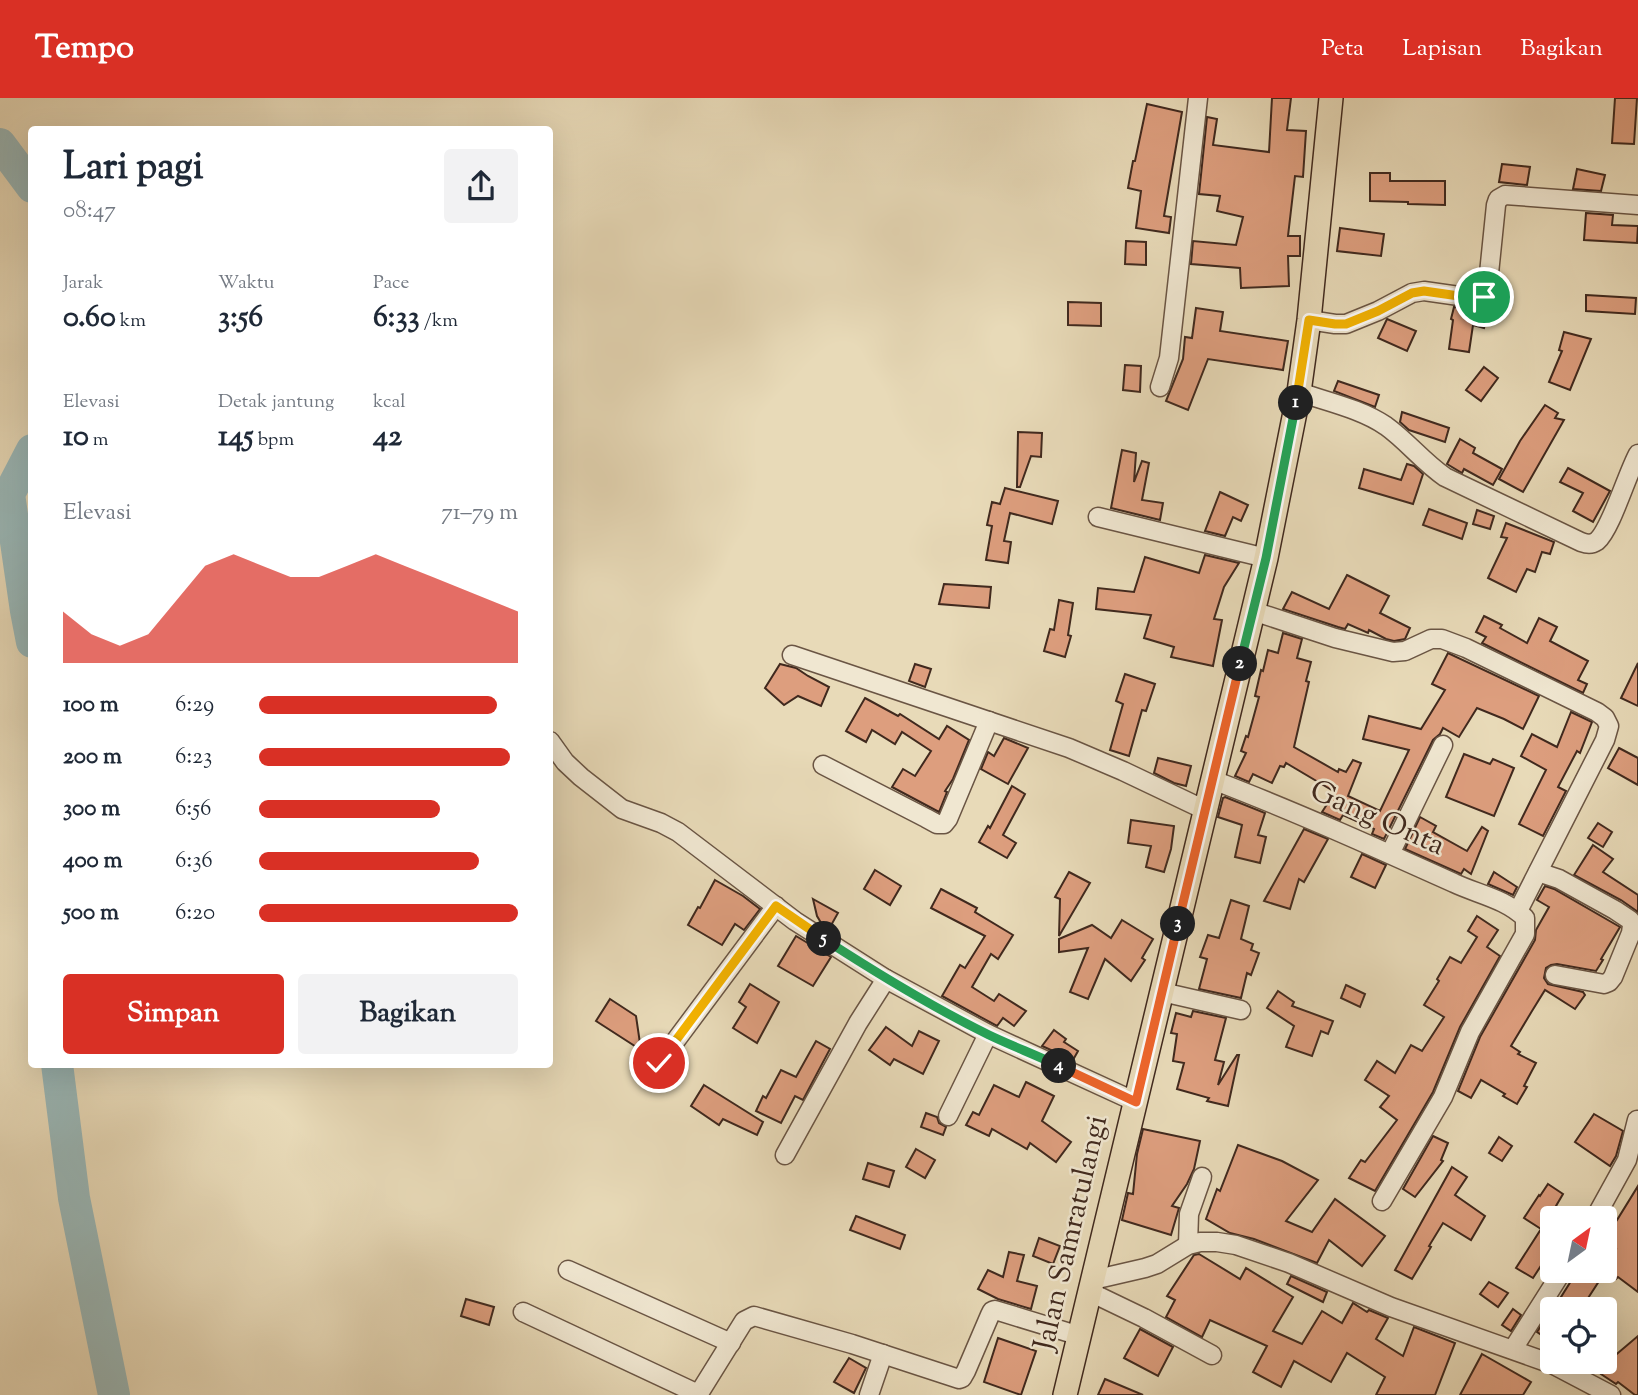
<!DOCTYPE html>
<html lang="id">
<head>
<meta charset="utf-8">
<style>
	:root { --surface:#fff; --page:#f2f2f3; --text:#1f2937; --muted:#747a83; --accent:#d93025 }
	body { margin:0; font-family:"Sorts Mill Goudy",serif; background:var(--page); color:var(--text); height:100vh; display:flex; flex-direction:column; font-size:26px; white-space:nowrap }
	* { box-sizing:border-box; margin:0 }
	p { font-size:23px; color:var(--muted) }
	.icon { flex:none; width:38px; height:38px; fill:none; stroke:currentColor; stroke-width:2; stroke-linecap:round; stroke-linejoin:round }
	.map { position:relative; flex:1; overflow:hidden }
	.sheet { position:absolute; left:28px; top:28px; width:525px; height:942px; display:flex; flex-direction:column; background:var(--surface); border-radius:7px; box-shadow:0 7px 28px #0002 }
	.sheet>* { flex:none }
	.needle { width:46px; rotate:33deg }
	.tools { position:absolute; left:1540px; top:1108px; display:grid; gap:14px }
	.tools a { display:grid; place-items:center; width:77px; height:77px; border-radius:7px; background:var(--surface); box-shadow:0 7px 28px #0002; font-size:35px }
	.pin { position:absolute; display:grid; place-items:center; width:60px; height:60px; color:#fff; margin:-30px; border:4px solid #fff; border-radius:50%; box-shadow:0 2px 7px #0007 }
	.km { position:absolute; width:35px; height:35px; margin:-18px; border-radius:50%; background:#222; color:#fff; font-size:19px; line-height:35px; text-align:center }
	.round { display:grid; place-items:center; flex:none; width:74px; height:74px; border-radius:7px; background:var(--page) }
	.summary { display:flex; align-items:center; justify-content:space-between; height:119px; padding:0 35px }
	h1 { font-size:38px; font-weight:700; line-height:52px }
	.stats { display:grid; grid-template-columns:repeat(3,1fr); gap:10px; height:119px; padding:7px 35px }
	.stats div { display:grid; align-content:center }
	.stats b { font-size:30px; font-weight:700 }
	.stats small { font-size:19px; font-weight:400 }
	.stats p { font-size:19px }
	.chart { height:196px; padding:14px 35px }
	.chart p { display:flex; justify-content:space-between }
	.chart svg { width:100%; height:126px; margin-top:7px; fill:var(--accent); opacity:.7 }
	.cta { display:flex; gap:14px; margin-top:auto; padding:14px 35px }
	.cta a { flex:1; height:80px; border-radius:7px; background:var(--accent); color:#fff; font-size:28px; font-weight:700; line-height:80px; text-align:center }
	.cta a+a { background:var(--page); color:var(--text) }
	ul { padding:0 35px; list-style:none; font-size:23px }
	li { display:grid; grid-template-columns:112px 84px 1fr; align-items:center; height:52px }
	li i { height:18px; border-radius:9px; background:var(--accent) }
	header { display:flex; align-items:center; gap:42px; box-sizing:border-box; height:98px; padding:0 35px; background:var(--accent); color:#fff }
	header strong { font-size:33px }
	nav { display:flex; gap:38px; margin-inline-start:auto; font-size:24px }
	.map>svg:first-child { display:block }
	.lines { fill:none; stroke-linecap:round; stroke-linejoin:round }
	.river { stroke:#9ab8b8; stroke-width:32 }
	.building { fill:#dd9e7e; stroke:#40291e; stroke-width:2 }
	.minor-casing { stroke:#6a5544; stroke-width:21 }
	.major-casing { stroke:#40291e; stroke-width:26 }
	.minor { stroke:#f0e7d1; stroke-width:18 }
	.major { stroke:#e8dab8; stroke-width:23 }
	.split-1-casing { stroke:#fff; stroke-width:14 }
	.split-2-casing { stroke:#fff; stroke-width:14 }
	.split-3-casing { stroke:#fff; stroke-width:14 }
	.split-4-casing { stroke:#fff; stroke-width:14 }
	.split-5-casing { stroke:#fff; stroke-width:14 }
	.split-6-casing { stroke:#fff; stroke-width:14 }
	.split-1 { stroke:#f5b400; stroke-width:9 }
	.split-2 { stroke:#22a559; stroke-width:9 }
	.split-3 { stroke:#f0652b; stroke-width:9 }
	.split-4 { stroke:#f0652b; stroke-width:9 }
	.split-5 { stroke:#22a559; stroke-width:9 }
	.split-6 { stroke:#f5b400; stroke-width:9 }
	.labels { text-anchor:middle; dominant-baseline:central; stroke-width:5; stroke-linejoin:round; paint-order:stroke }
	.street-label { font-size:30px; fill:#40291e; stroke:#f0e7d1 }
</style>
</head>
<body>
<header>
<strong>Tempo</strong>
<nav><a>Peta</a><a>Lapisan</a><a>Bagikan</a></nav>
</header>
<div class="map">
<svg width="1638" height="1297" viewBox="0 0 1638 1297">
	<rect width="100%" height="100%" fill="#e8dab8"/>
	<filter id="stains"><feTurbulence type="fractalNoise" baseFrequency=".00286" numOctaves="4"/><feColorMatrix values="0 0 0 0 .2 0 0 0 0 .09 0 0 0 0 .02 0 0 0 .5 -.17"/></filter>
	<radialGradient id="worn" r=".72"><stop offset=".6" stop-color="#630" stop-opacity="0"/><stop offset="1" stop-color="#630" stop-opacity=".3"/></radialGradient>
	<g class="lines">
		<g class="river">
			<polyline points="0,46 32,89"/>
			<polyline points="32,352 9,396 26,513 32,544"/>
			<polyline points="57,966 74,1100 114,1297"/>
		</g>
	</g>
	<g class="building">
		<polygon points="1272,0 1291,0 1287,32 1306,33 1303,79 1295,78 1288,138 1300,138 1300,158 1288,158 1289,188 1241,190 1240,170 1191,166 1193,143 1236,147 1243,119 1217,113 1220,98 1199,96 1207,19 1217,21 1213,47 1269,54"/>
		<polygon points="1615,0 1637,0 1634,46 1612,45"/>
		<polygon points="1147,6 1182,14 1164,118 1171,119 1169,135 1136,130 1141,93 1128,90 1133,63 1135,63"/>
		<polygon points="1502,66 1530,69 1527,87 1499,84"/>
		<polygon points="1577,71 1605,77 1601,93 1573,91"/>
		<polygon points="1370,75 1390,75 1390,83 1445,83 1445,107 1408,106 1408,104 1370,103"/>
		<polygon points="1586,115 1613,117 1612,127 1638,128 1637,145 1584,142"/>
		<polygon points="1340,130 1384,136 1381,158 1337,153"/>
		<polygon points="1126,143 1146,144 1146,167 1125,166"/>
		<polygon points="1586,197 1636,200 1635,216 1586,213"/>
		<polygon points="1068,204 1101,205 1101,228 1068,227"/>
		<polygon points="1454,209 1488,214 1484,230 1473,227 1469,254 1449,251 1453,222 1451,221"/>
		<polygon points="1196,210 1223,214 1220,233 1288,243 1283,272 1208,261 1188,312 1166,303 1183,261 1185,239 1192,240"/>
		<polygon points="1387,221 1416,233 1407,253 1378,240"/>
		<polygon points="1564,234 1591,241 1570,292 1549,284 1562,253 1559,252"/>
		<polygon points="1125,267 1141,268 1140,294 1123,292"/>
		<polygon points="1484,269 1498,280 1481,303 1466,292"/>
		<polygon points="1338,283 1379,297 1375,309 1334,293"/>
		<polygon points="1545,307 1558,315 1555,320 1564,322 1523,394 1499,381 1520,343"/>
		<polygon points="1402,314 1449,330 1445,344 1409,332 1400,324"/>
		<polygon points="1018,334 1042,335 1041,359 1031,358 1020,389 1017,389"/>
		<polygon points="1460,341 1475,350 1473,355 1502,371 1493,387 1464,371 1462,375 1447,366"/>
		<polygon points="1122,352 1136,355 1134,384 1142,363 1149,365 1142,402 1163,405 1160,422 1111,410"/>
		<polygon points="1407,366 1414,368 1423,376 1413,406 1359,390 1364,371 1401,382"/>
		<polygon points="1568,370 1610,393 1593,424 1573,413 1583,395 1560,384"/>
		<polygon points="1005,390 1058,403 1052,426 1010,415 1004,443 1011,444 1008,465 986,462 992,428 987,427 992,404 1000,406"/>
		<polygon points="1220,394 1248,407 1241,423 1233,419 1225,438 1205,433"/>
		<polygon points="1429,411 1467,425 1462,441 1423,427"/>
		<polygon points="1477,412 1494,418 1490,431 1473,426"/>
		<polygon points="1506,425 1554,444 1550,456 1542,454 1535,474 1527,471 1516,494 1488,480 1507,440 1501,439"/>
		<polygon points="1205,457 1239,465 1224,489 1214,521 1222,522 1213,568 1171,559 1174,549 1144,540 1151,517 1096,511 1098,490 1134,494 1145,459 1199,475"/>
		<polygon points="1347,477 1389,498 1380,515 1410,530 1405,541 1394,543 1386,541 1369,532 1368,535 1348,526 1345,531 1338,529 1283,511 1292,494 1329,511"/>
		<polygon points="944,486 991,489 989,510 939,506"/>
		<polygon points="1059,502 1073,505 1068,537 1071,538 1065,559 1044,553 1050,531 1054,532"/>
		<polygon points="1484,518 1502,527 1500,530 1527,545 1539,520 1557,529 1550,543 1588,563 1578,582 1587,586 1583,595 1482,545 1486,539 1476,534"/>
		<polygon points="1283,535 1302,541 1297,560 1311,564 1306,583 1309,584 1294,649 1338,674 1339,671 1346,674 1353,662 1361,665 1348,698 1380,713 1409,652 1363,641 1369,618 1421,631 1445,592 1432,586 1448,555 1539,598 1523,631 1504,621 1477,610 1459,639 1443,630 1440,636 1433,642 1384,741 1372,736 1374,731 1343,717 1340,722 1322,714 1335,694 1286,665 1284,669 1280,668 1272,685 1253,676 1249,684 1235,678 1246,655 1241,653 1246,638 1248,639 1259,599 1255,598 1261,572 1263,573 1268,552 1278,555"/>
		<polygon points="1638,565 1638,608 1621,600"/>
		<polygon points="780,566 796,570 808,578 829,589 821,608 798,598 784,607 765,590"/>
		<polygon points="915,566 931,571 925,589 909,583"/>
		<polygon points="1125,576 1155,586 1146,613 1142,612 1129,658 1110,652 1123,606 1116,603"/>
		<polygon points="865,600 898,618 900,616 939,641 947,628 969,642 953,681 945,693 947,694 939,714 892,689 903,671 915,678 931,653 902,634 895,646 872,632 866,644 846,633"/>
		<polygon points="1571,614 1592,624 1580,655 1577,653 1558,689 1566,693 1543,738 1519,726 1546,672 1521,658 1532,636 1557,649"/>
		<polygon points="1004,640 1028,650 1008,686 981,671 988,654 994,658"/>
		<polygon points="1619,650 1638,660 1638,687 1608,670"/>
		<polygon points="1464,656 1490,666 1493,661 1514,670 1494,718 1446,699"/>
		<polygon points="1158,660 1191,668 1186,688 1174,685 1154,675"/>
		<polygon points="1012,688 1025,696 1003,737 1016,745 1007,760 979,744 988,728 990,730"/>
		<polygon points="1225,699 1265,715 1258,737 1266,739 1260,765 1235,759 1242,727 1218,719 1223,700"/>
		<polygon points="1420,719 1436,728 1433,734 1467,753 1482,729 1488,733 1471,776 1464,771 1461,776 1405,751"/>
		<polygon points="1131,722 1174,728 1171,751 1164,774 1146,769 1151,748 1128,745"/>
		<polygon points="1598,725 1612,734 1603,749 1588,740"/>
		<polygon points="1304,731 1328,741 1304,784 1299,781 1290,811 1264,803"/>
		<polygon points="1593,747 1613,761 1603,774 1638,797 1638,814 1621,802 1574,777"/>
		<polygon points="1362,756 1386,767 1375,790 1351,779"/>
		<polygon points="875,772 901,788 890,807 864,791"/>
		<polygon points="1069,774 1090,785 1059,838 1060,801 1055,799"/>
		<polygon points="1494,774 1517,789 1513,797 1488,786"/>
		<polygon points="715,782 743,798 760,811 744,832 735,826 722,847 688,827 698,809 700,810"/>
		<polygon points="1545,788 1554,791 1620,829 1601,861 1603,862 1596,873 1557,866 1551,867 1546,870 1544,880 1548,886 1583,894 1585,897 1575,911 1545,892 1532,913 1511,948 1520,954 1518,956 1536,965 1524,988 1527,989 1517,1006 1503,998 1505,996 1481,982 1471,1000 1458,993 1480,939 1535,842 1536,832 1549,809 1537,802"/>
		<polygon points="941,791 977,810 975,814 1013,837 998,861 991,856 972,889 994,903 999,896 1026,913 1014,928 1003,920 997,928 942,898 960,867 965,870 985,838 931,810"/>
		<polygon points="813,801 838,815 829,831 823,828 817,818"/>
		<polygon points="1231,802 1249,808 1241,841 1253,846 1251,852 1259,855 1251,877 1247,875 1241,900 1199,891 1207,861 1200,859 1208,837 1219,840"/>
		<polygon points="1477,818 1498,832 1487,849 1500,858 1460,929 1433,994 1375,1093 1349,1080 1361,1062 1365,1064 1397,1022 1380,1009 1389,998 1365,982 1377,963 1395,975 1411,947 1422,953 1444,919 1424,907 1439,883 1437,881 1450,859 1461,865 1477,839 1468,833"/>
		<polygon points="1122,822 1153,841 1142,860 1145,862 1131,883 1105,861 1088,901 1070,894 1088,850 1059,854 1059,841 1092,827 1111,840"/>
		<polygon points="796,838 831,859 813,888 778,868"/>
		<polygon points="750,886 779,904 757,945 733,930 746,909 739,904"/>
		<polygon points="1346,887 1365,896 1360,909 1341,900"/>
		<polygon points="1278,893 1294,904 1292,908 1333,923 1328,936 1321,933 1312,958 1286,949 1294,928 1267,910"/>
		<polygon points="610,901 636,918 641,952 596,923"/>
		<polygon points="1193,913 1226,920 1215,962 1224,964 1218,987 1237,957 1239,957 1228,1008 1207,1003 1209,1000 1177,991 1184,965 1173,963 1177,936 1171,935 1176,915 1191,919"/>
		<polygon points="886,929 912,948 919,933 939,943 923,976 894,961 890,967 869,952"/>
		<polygon points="1054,932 1066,941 1064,944 1078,953 1073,962 1042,948"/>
		<polygon points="816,943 830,951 803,1002 795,998 781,1025 756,1013 763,998 766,1000 781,972 796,979"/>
		<polygon points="1026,984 1054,998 1042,1023 1071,1044 1056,1064 1030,1045 1027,1051 992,1031 989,1038 966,1027 973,1014 979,1017 994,987 1019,999"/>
		<polygon points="704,987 763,1024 757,1037 723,1021 719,1027 691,1008"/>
		<polygon points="926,1015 937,1019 939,1025 946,1029 943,1037 921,1029"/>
		<polygon points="1594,1016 1623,1033 1616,1058 1610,1068 1575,1044"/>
		<polygon points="1143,1031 1200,1043 1194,1071 1187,1086 1172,1108 1179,1110 1171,1137 1122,1122 1128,1095 1133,1096 1137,1056"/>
		<polygon points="1433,1038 1448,1045 1441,1062 1443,1063 1415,1099 1403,1091"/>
		<polygon points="1499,1039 1512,1048 1502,1063 1489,1055"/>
		<polygon points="1238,1047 1282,1063 1318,1082 1286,1123 1312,1134 1335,1101 1385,1138 1362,1168 1329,1142 1317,1165 1254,1141 1230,1135 1206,1121 1217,1091 1220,1093"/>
		<polygon points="916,1051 935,1062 925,1080 906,1069"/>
		<polygon points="868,1065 894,1073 889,1089 863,1081"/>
		<polygon points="1452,1069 1467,1079 1455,1097 1485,1118 1471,1142 1443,1125 1429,1148 1431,1149 1412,1181 1395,1172"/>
		<polygon points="1548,1086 1563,1096 1556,1108 1574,1120 1552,1120 1552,1165 1546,1160 1533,1180 1516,1170 1541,1131 1524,1120 1539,1097 1540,1098"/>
		<polygon points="1638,1088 1638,1194 1618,1179 1616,1181 1605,1174 1581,1211 1561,1199 1578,1172 1605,1172 1605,1168 1616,1151 1605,1144 1605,1126 1610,1117 1617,1122"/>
		<polygon points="856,1118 905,1137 900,1151 850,1132"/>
		<polygon points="1039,1140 1060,1148 1053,1166 1033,1158"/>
		<polygon points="1009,1154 1024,1157 1017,1183 1037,1188 1031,1211 998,1201 978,1191 988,1172 1003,1179"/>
		<polygon points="1199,1156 1240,1181 1246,1170 1293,1199 1273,1233 1302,1246 1322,1213 1342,1225 1353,1205 1367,1214 1369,1212 1388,1220 1376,1241 1403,1258 1414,1229 1455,1245 1435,1297 1376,1297 1385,1279 1347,1255 1331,1284 1294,1263 1281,1289 1253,1274 1267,1248 1210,1222 1202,1239 1166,1219 1175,1202 1167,1198 1194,1157"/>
		<polygon points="1291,1178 1327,1194 1323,1204 1287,1186"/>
		<polygon points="1489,1184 1508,1195 1498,1209 1480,1196"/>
		<polygon points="466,1201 494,1209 489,1227 461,1218"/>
		<polygon points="1552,1210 1552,1224 1543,1238 1537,1234"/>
		<polygon points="1513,1211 1521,1217 1511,1233 1502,1227"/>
		<polygon points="1140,1231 1173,1249 1158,1278 1124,1260"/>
		<polygon points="1638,1238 1638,1297 1635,1297 1618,1284 1616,1286 1601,1276 1605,1271 1605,1266"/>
		<polygon points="998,1240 1036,1253 1021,1297 984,1284"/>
		<polygon points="1482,1256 1531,1284 1523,1297 1460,1297"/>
		<polygon points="849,1260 866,1270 854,1295 834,1284"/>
		<polygon points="1105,1281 1143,1297 1098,1297"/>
	</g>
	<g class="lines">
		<g class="minor-casing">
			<g id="minor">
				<polyline points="1309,222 1335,226 1346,226 1378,213 1412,195 1424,193 1473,200 1484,199 1487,195 1496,107 1498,101 1505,97 1638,107"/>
				<polyline points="1160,289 1169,260 1198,0"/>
				<path d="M1299 294C1328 304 1361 311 1386 328 1407 343 1423 364 1445 379L1581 444C1587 446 1591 447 1597 443 1611 431 1627 376 1638 356"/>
				<polyline points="1098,419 1266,460"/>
				<polyline points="1253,513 1335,540 1393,554 1405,553 1431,541 1442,541 1466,550 1597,614 1605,620 1609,628 1605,642 1518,813"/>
				<polyline points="792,557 1069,650 1123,673 1205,712"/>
				<polyline points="550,643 565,664 581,679 622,711 661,725 678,734 795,823 886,881"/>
				<polyline points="823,667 926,720 937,726 944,726 948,721 989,623"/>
				<path d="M1213 682C1294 713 1374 749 1454 785 1477 796 1506 801 1525 820V836L1470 934 1443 999 1382 1103"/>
				<polyline points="1390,756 1443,647"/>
				<polyline points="1538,774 1559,781 1615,812 1630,822 1632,827 1631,835 1613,879 1609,884 1604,886 1555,877"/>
				<polyline points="1162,894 1241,912"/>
				<polyline points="659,965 776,808"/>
				<polyline points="948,1018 988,936"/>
				<polyline points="785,1057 858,925 886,881 988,936 1136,1004"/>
				<polyline points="1595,1120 1627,1062 1637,1022"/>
				<polyline points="1188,1147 1189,1116 1202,1079"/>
				<polyline points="568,1172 731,1245"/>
				<polyline points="1093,1182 1145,1170 1157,1166 1188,1147 1200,1144 1217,1144 1236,1147 1289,1165 1391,1209 1552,1266 1611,1297"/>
				<polyline points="1090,1194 1144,1220 1212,1257"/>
				<polyline points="523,1214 698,1296"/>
				<polyline points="1513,1251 1563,1172"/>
				<polyline points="698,1297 744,1223 754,1218 852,1246 959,1281 962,1280 966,1273 990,1217 992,1213 995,1212 1080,1238"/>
				<polyline points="869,1297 883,1256"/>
			</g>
		</g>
		<g class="major-casing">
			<polyline id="major" points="1065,1297 1266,460 1299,294 1309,222 1331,0"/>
		</g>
		<use href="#minor" class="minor"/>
		<use href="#major" class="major"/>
	</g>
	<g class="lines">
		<g class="split-1-casing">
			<polyline id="split-1" points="1296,305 1309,222 1335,226 1346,226 1378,213 1412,195 1424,193 1473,200 1484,199"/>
		</g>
		<g class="split-2-casing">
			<polyline id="split-2" points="1240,566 1266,460 1296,305"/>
		</g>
		<g class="split-3-casing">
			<polyline id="split-3" points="1178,826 1240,566"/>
		</g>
		<g class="split-4-casing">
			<polyline id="split-4" points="1059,968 1136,1004 1178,826"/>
		</g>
		<g class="split-5-casing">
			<path id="split-5" d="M824 841C878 876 932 909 989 937 1012 948 1036 957 1059 968"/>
		</g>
		<g class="split-6-casing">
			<polyline id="split-6" points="659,965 776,808 824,841"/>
		</g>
		<use href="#split-1" class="split-1"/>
		<use href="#split-2" class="split-2"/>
		<use href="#split-3" class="split-3"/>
		<use href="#split-4" class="split-4"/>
		<use href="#split-5" class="split-5"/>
		<use href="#split-6" class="split-6"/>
	</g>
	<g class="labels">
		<g class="street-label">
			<text transform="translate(1377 721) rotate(24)">Gang Onta</text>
			<text transform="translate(1072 1135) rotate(-77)">Jalan Samratulangi</text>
		</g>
	</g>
	<rect width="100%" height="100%" filter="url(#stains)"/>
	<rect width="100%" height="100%" fill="url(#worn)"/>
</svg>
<div class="tools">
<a><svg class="needle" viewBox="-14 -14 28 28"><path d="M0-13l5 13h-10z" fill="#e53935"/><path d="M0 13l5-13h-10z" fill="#747a83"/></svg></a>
<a><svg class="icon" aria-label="locate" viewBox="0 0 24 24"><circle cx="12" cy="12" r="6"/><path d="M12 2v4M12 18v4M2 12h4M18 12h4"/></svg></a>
</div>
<div class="pin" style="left:1484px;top:199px;background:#1e9e55"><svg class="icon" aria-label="arrive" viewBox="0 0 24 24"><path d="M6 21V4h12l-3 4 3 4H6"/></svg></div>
<div class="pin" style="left:659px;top:965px;background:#d93025"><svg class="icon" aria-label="check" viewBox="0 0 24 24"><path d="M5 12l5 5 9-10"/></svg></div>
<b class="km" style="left:1296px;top:305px">1</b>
<b class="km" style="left:1240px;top:566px">2</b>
<b class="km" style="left:1178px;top:826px">3</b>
<b class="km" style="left:1059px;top:968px">4</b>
<b class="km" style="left:824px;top:841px">5</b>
<section class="sheet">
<div class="summary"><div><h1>Lari pagi</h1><p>08:47</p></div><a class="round"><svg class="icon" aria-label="share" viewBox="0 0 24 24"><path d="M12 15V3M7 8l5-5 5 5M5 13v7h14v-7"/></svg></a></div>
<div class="stats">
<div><p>Jarak</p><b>0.60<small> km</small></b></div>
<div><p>Waktu</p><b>3:56</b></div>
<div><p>Pace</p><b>6:33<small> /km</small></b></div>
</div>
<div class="stats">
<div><p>Elevasi</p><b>10<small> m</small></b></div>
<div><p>Detak jantung</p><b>145<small> bpm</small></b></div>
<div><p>kcal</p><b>42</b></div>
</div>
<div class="chart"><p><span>Elevasi</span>71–79 m</p>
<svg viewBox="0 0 160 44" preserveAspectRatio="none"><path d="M0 44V26L10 34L20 38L30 34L40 22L50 10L60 6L70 10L80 14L90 14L100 10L110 6L120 10L130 14L140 18L150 22L160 26V44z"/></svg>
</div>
<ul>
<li><b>100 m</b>6:29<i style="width:92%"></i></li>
<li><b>200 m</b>6:23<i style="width:97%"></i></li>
<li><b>300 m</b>6:56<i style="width:70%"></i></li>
<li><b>400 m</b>6:36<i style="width:85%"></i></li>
<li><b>500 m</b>6:20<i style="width:100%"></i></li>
</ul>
<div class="cta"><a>Simpan</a><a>Bagikan</a></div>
</section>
</div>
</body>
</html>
